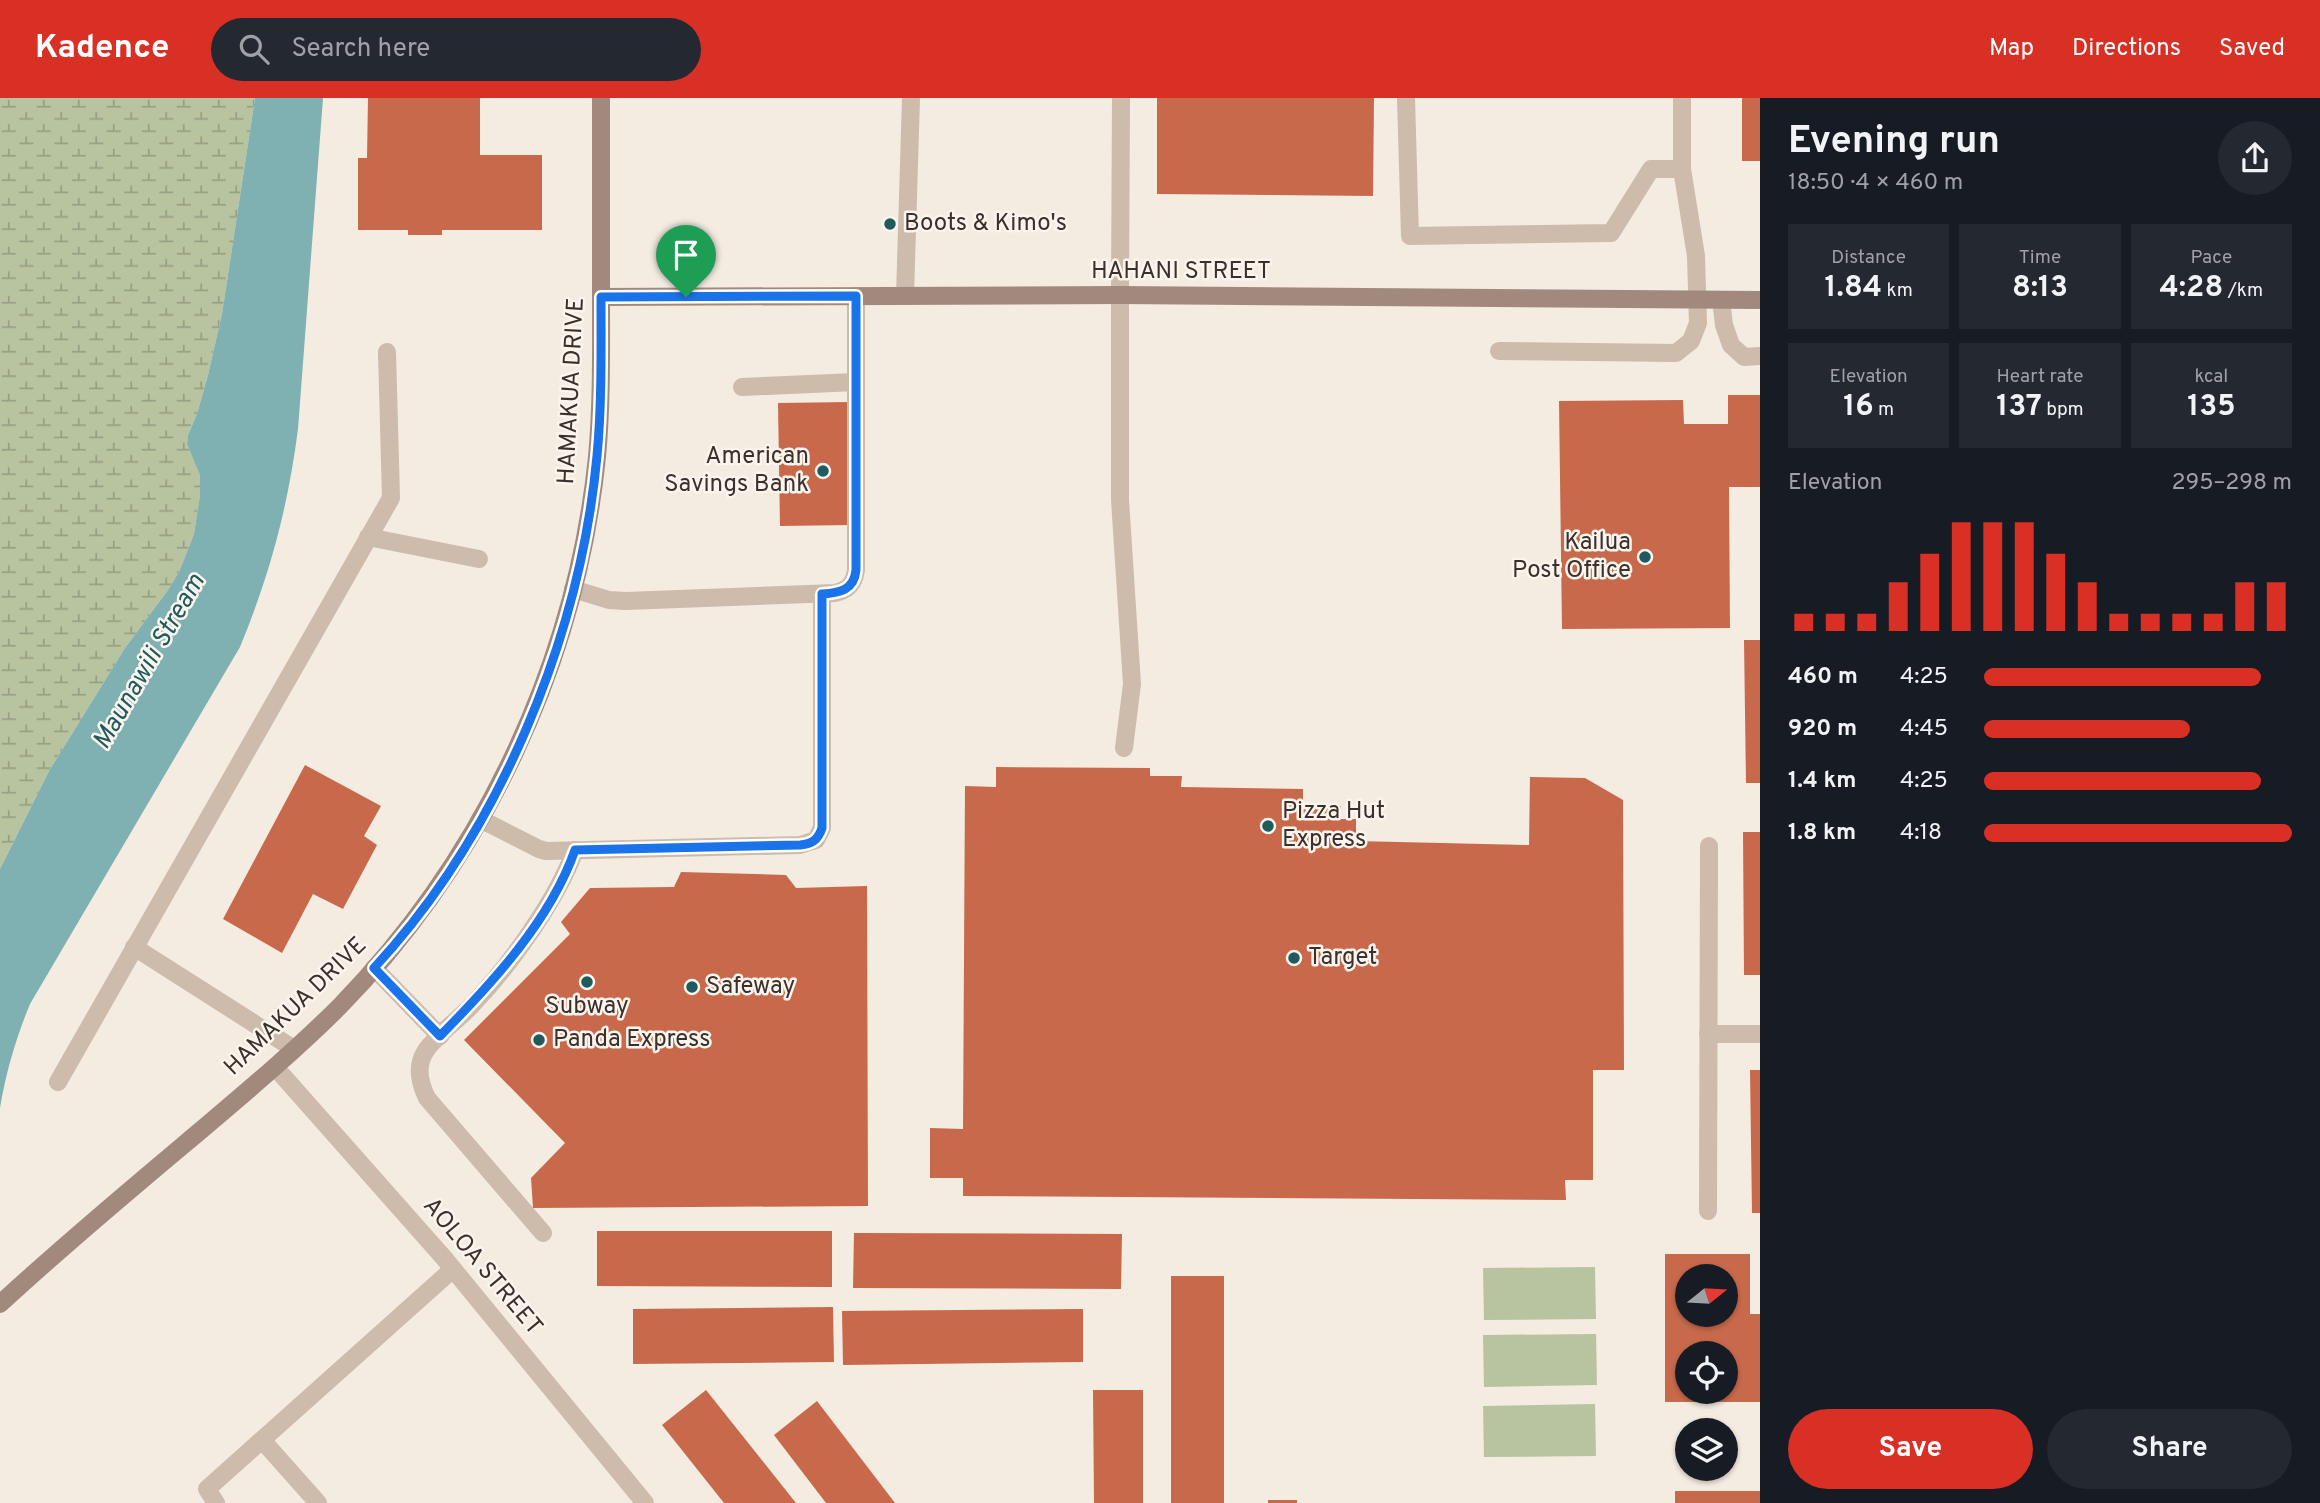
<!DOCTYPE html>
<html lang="en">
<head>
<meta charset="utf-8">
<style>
	:root { --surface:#171b24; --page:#242831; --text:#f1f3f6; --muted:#9ea1a6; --accent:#d93025 }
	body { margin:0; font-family:Overpass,sans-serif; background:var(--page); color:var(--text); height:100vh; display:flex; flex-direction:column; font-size:26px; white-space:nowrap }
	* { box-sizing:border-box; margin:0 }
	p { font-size:23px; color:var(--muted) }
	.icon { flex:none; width:38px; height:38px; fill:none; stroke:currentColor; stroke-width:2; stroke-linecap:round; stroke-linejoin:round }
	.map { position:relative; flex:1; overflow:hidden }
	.side { display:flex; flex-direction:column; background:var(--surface); width:560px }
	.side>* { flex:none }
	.needle { width:46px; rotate:72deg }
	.fabs { position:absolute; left:1675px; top:1166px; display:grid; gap:14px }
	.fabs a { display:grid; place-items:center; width:63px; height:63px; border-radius:50%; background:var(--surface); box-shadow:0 2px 5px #0004; font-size:35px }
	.pin { position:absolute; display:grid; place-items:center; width:60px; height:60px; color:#fff; margin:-72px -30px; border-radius:50% 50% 50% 0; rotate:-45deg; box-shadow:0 0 7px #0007 }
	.pin .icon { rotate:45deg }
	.round { display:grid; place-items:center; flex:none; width:74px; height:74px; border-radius:37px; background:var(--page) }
	.summary { display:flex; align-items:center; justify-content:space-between; height:119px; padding:0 28px }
	h1 { font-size:38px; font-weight:700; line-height:52px }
	.figures { display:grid; grid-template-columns:repeat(3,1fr); gap:10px; height:119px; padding:7px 28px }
	.figures div { display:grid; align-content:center; border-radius:0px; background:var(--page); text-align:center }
	.figures b { font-size:30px; font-weight:700 }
	.figures small { font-size:19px; font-weight:400 }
	.figures p { font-size:19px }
	.chart { height:196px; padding:14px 28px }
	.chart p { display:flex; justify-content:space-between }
	.chart svg { width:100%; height:126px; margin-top:7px; stroke:var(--accent); stroke-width:6 }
	.cta { display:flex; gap:14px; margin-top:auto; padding:14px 28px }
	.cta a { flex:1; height:80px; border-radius:42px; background:var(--accent); color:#fff; font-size:28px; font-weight:700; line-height:80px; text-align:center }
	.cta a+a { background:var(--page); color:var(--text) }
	ul { padding:0 28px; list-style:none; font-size:23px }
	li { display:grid; grid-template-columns:112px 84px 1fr; align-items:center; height:52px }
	li i { height:18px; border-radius:9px; background:var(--accent) }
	header { display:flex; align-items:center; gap:42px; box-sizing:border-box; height:98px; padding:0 35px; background:var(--accent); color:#fff }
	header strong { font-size:33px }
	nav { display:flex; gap:38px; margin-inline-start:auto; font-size:24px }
	.search { width:490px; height:63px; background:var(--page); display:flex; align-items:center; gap:18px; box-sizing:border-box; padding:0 24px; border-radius:38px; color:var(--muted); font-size:26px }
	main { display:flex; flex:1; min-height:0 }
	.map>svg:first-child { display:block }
	.wetland { fill:url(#wetland-marsh) }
	.green { fill:#b8c4a0 }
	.water { fill:#7fb0b2 }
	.building { fill:#c8694b; fill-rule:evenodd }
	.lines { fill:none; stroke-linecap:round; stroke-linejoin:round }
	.lane { stroke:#cdbbac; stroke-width:18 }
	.street { stroke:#cdbbac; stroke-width:18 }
	.secondary { stroke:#a18a7d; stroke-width:18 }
	.route-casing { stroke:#fff; stroke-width:14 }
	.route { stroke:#1a73e8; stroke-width:9 }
	.poi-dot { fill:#1f5a5e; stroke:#fbf5ee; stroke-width:2.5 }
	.labels { text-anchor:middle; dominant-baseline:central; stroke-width:5; stroke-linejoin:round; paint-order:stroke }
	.poi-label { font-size:24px; fill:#3b302b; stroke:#fbf5ee; text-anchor:start }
	.street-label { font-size:24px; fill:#3b302b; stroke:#fbf5ee }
	.water-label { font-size:26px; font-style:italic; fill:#1f5a5e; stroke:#fbf5ee }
</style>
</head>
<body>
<header>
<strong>Kadence</strong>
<div class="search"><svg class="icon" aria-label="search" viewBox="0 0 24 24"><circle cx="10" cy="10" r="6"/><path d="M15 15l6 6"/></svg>Search here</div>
<nav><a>Map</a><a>Directions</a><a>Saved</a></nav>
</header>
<main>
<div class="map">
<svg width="1760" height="1405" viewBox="0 0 1760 1405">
	<defs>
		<pattern id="wetland-marsh" width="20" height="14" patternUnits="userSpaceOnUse" patternTransform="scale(1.75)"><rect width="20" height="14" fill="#b8c4a0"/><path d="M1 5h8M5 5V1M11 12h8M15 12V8" fill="none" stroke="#97a083"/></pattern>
	</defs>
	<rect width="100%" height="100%" fill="#f4ebe1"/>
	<polygon class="wetland" points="0,0 255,0 222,216 208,277 197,316 188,337 187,346 200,376 200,397 194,436 179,474 168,492 125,550 49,673 0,771"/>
	<g class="green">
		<polygon points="1595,1169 1596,1221 1484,1222 1483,1170"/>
		<polygon points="1596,1236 1597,1287 1484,1289 1483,1237"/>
		<polygon points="1595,1306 1596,1358 1484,1359 1483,1308"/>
	</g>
	<path class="water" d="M255 0H323L298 331C288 409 270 476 240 549L30 906C16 940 6 974 0 1010V771L49 673 125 550 168 492 179 474 194 436 200 397V377L187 346 188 337 197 316 208 277 222 216Z"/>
	<g class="building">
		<polygon points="368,0 480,0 480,57 542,57 542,132 442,132 442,137 408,137 408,132 358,132 358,60 367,60"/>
		<polygon points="1157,0 1374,0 1373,98 1157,96"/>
		<rect x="1742" y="0" width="18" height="63"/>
		<polygon points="1728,297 1760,297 1760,389 1729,389 1730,530 1562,531 1559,303 1683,302 1684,326 1728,326"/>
		<polygon points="850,304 851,427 780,428 778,305"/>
		<polygon points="1744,542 1760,542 1760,685 1746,685"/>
		<polygon points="305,667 381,708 364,738 377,747 343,811 313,796 282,855 223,821"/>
		<polygon points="996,669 1150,670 1150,678 1182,678 1181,689 1303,691 1303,707 1341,708 1341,721 1356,721 1356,743 1529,747 1530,679 1585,680 1623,702 1624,972 1593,972 1593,1082 1565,1082 1566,1102 963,1098 963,1080 930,1080 930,1030 963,1031 965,688 996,689"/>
		<polygon points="1743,734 1760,734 1760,877 1744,877"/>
		<polygon points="681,774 786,777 796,790 867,788 868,1108 533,1110 531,1080 565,1045 464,942 570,836 561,824 590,790 674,789"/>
		<polygon points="1750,972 1760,972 1760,1115 1752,1115"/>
		<polygon points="597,1133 832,1133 832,1189 597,1188"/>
		<polygon points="854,1135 1122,1136 1121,1191 853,1190"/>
		<path d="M1665 1156H1750V1216H1760V1304H1665ZM1687 1178H1726V1216H1687ZM1687 1255H1726V1293H1687Z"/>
		<rect x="1171" y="1178" width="53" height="227"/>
		<polygon points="833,1209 834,1264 633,1266 633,1211"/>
		<polygon points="1083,1211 1083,1264 843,1267 842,1213"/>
		<polygon points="706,1292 796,1405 724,1405 662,1327"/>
		<polygon points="1093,1292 1143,1292 1143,1405 1094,1405"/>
		<polygon points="817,1303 895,1405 826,1405 774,1337"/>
		<rect x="1675" y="1393" width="85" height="12"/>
		<rect x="1268" y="1402" width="29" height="3"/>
	</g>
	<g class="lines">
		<g class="lane">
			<polyline points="1406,0 1410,138 1611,135 1651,71 1682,71"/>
			<polyline points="1120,197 1120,402 1132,586 1124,650"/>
			<polyline points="905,198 911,0"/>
			<polyline points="1721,202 1724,227 1731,247 1744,259 1760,258"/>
			<polyline points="1499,253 1676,255 1691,243 1698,225 1696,158 1682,71 1682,0"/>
			<polyline points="742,289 856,284"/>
			<polyline points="368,439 479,461"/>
			<path d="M573 491 609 502 626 503 835 495C848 492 854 486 856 472V198"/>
			<polyline points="480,721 539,751 546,753 800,747 816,742 822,730 822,496"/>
			<polyline points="134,849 294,951"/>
			<polyline points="374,870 440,938"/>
			<polyline points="1708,936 1760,936"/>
			<polyline points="58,984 391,400 387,254"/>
			<polyline points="1708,1113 1709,748"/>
			<path d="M543 1135 427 1000C420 986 416 968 425 954 432 941 460 920 471 908 508 870 557 802 575 752"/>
			<polyline points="262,1342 318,1405"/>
			<polyline points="216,1405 207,1391 453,1171"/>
		</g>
		<g class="street">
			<polyline points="1120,197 1121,0"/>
			<polyline points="275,969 444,1160 645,1405"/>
		</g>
		<g class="secondary">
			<polyline points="601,199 1120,197 1760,202"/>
			<path d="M0 1206C67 1144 137 1086 206 1028 252 989 298 950 340 908 484 760 576 564 597 359 602 304 601 249 601 194 601 129 601 65 601 0"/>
		</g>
	</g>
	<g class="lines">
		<g class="route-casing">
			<path id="route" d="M856 198V472C854 492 840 495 822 496V730C818 742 812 746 800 747L575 752C550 823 492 885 440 938L374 870C499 735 580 540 597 358 602 305 601 252 601 199Z"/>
		</g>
		<use href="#route" class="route"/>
	</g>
	<g class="poi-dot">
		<circle cx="890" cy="126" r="7"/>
		<circle cx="823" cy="373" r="7"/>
		<circle cx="1645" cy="459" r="7"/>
		<circle cx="1268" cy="728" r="7"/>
		<circle cx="1294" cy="860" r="7"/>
		<circle cx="587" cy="884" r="7"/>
		<circle cx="692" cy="889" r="7"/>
		<circle cx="539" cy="942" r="7"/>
	</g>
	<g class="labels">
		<g class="poi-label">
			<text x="904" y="126">Boots &amp; Kimo's</text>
			<text x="809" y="359" text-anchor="end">American<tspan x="809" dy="28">Savings Bank</tspan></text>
			<text x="1631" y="445" text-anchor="end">Kailua<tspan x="1631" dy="28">Post Office</tspan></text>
			<text x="1282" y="714">Pizza Hut<tspan x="1282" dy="28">Express</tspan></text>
			<text x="1308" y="860">Target</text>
			<text x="706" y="889">Safeway</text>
			<text x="587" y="909" text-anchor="middle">Subway</text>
			<text x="553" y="942">Panda Express</text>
		</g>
		<g class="street-label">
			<text x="1181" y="174">HAHANI STREET</text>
			<text transform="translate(572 293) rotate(-87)">HAMAKUA DRIVE</text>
			<text transform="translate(296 909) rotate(-44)">HAMAKUA DRIVE</text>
			<text transform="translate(482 1169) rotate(50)">AOLOA STREET</text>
		</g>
		<g class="water-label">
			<text transform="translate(150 564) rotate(-60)">Maunawili Stream</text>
		</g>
	</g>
</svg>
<div class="fabs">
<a><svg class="needle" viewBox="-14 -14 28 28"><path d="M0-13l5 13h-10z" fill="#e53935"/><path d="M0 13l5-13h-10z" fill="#9ea1a6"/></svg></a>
<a><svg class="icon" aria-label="locate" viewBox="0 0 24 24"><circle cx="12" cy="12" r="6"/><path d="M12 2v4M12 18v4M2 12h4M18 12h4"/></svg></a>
<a><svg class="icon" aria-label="layers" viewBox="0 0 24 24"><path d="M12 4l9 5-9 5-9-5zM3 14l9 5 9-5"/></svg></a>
</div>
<div class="pin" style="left:686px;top:199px;background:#1e9e55"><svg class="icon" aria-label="arrive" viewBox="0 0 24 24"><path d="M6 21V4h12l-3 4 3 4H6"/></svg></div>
</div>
<section class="side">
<div class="summary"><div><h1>Evening run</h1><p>18:50 · 4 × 460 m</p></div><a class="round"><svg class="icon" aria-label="share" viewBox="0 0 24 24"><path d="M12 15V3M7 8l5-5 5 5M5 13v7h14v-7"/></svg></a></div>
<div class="figures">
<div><p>Distance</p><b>1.84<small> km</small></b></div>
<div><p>Time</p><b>8:13</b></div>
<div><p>Pace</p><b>4:28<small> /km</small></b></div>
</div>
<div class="figures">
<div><p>Elevation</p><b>16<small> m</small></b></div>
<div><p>Heart rate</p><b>137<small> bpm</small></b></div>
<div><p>kcal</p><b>135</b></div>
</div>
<div class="chart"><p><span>Elevation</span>295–298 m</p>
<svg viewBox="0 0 160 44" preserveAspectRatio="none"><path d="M5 44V38M15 44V38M25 44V38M35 44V27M45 44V17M55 44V6M65 44V6M75 44V6M85 44V17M95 44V27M105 44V38M115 44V38M125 44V38M135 44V38M145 44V27M155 44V27"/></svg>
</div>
<ul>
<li><b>460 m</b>4:25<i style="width:90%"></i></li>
<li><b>920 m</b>4:45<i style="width:67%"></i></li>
<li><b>1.4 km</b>4:25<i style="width:90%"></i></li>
<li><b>1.8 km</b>4:18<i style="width:100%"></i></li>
</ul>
<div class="cta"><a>Save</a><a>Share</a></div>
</section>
</main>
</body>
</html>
